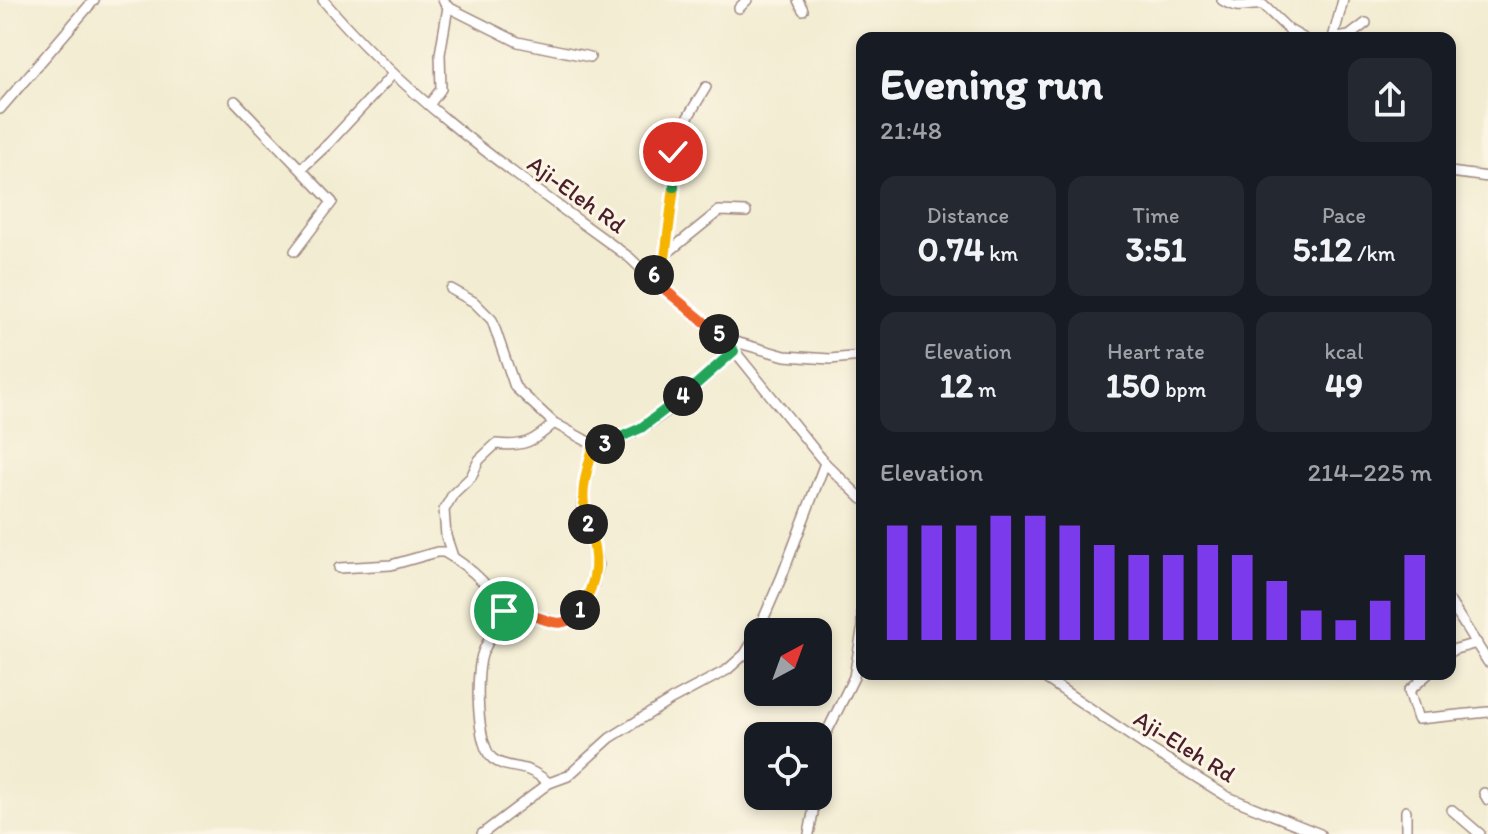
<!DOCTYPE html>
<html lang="en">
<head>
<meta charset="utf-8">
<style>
	:root { --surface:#171b24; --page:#242831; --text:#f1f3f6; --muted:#9ea1a6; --accent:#7c3aed }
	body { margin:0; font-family:Itim,sans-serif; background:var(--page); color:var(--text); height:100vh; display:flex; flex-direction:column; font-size:30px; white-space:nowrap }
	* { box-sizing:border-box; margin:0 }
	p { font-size:26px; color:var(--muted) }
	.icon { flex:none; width:44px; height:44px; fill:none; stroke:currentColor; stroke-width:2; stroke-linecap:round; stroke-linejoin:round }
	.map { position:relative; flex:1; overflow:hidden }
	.panel { position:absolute; left:856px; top:32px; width:600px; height:648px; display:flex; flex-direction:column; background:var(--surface); border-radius:16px; box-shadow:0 4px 12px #0003 }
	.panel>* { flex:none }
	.needle { width:52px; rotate:41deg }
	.tools { position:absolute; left:744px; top:618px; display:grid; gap:16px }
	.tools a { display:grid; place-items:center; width:88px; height:88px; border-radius:16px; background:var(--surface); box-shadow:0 4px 12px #0003; font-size:40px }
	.pin { position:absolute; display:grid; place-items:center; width:68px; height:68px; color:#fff; margin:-34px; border:4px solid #fff; border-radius:50%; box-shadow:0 2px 8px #0007 }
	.km { position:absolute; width:40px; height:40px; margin:-20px; border-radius:50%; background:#222; color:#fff; font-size:22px; line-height:40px; text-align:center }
	.round { display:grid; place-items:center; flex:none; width:84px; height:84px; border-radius:16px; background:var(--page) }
	.head { display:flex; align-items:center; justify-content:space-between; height:136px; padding:0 24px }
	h1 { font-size:44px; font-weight:700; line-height:60px }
	.metrics { display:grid; grid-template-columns:repeat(3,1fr); gap:12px; height:136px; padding:8px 24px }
	.metrics div { display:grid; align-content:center; border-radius:16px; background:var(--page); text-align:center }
	.metrics b { font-size:34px; font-weight:700 }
	.metrics small { font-size:22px; font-weight:400 }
	.metrics p { font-size:22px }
	.chart { height:224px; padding:16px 24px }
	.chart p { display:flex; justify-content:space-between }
	.chart svg { width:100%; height:144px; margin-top:8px; stroke:var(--accent); stroke-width:6 }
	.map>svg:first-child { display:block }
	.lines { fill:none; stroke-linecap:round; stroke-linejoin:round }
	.minor-casing { stroke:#9e867e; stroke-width:12 }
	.minor { stroke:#fff; stroke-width:9 }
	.split-1-casing { stroke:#fff; stroke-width:16 }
	.split-2-casing { stroke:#fff; stroke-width:16 }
	.split-3-casing { stroke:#fff; stroke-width:16 }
	.split-4-casing { stroke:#fff; stroke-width:16 }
	.split-5-casing { stroke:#fff; stroke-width:16 }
	.split-6-casing { stroke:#fff; stroke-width:16 }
	.split-7-casing { stroke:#fff; stroke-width:16 }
	.split-8-casing { stroke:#fff; stroke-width:16 }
	.split-1 { stroke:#f0652b; stroke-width:10 }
	.split-2 { stroke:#f5b400; stroke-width:10 }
	.split-3 { stroke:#f5b400; stroke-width:10 }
	.split-4 { stroke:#22a559; stroke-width:10 }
	.split-5 { stroke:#22a559; stroke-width:10 }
	.split-6 { stroke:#f0652b; stroke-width:10 }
	.split-7 { stroke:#f5b400; stroke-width:10 }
	.split-8 { stroke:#22a559; stroke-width:10 }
	.labels { text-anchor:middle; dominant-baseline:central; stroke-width:6; stroke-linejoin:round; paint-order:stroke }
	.street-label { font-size:24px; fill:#4a1f2b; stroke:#fcf5e5 }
</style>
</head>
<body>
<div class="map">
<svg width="1488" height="834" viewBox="0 0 1488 834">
	<rect width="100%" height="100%" fill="#fcf5e5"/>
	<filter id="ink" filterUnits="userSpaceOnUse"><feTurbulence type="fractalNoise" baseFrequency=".0125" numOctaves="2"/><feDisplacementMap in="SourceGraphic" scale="16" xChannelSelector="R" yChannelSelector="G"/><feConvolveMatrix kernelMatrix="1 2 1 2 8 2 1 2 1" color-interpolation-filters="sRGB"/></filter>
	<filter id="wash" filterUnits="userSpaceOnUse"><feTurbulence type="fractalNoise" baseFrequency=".006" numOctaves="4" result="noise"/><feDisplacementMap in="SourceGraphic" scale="32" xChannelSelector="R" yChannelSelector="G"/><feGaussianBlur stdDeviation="1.8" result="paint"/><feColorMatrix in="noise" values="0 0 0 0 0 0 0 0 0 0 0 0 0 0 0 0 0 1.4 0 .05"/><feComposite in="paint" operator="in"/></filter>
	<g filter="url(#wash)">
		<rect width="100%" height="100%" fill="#f2ecd2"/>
	</g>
	<g filter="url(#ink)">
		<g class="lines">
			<g class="minor-casing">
				<g id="minor">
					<path d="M323 0C410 103 522 179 630 258L652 279 725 339 825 463 862 499"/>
					<polyline points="798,0 803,10"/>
					<path d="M1222 0C1241 12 1245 3 1263 5L1289 30 1303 38"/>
					<polyline points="448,7 518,42 590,57"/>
					<polyline points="739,8 747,0"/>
					<polyline points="1333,38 1343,0"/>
					<polyline points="1336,38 1349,36 1366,23"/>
					<polyline points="235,101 332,202 295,251"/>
					<polyline points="429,105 441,89 440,54 448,7 443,0"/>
					<polyline points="0,109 94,0"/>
					<polyline points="302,168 329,143 393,74"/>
					<polyline points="1450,172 1488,177"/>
					<polyline points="666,254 719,211 746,212"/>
					<polyline points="652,279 665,258 674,186 673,152 688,117 706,87"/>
					<polyline points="451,289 474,302 492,320 515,387 554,423"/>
					<polyline points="725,339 785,356 830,359 862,356"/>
					<path d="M453 557 446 536 444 510 453 494 471 477 479 460 496 444C523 447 534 442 554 423L594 445"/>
					<path d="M339 568 391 565 437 552H444C469 566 498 591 506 619"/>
					<polyline points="862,584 862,624"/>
					<polyline points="1450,602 1488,662"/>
					<polyline points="1450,653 1452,650 1477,643"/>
					<polyline points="1039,674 1152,750 1228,797 1320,834"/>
					<polyline points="1428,674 1409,691 1418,719 1488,712"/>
					<polyline points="818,750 854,677 862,631"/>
					<path d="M549 783C543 778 536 773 528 770 517 766 503 767 493 759 476 746 475 671 483 652 489 637 501 623 514 614H528L562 623 570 621 587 600 594 583 598 565 582 507V492L594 445C643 442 700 383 734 351"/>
					<polyline points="1484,793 1488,800"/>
					<polyline points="1452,810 1480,834"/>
					<polyline points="1406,811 1406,834"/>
					<polyline points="482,834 549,783 568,776 610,738 671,700 727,670 745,654 756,636 782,576 825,463"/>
					<polyline points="809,834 813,813 812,796"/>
				</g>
			</g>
			<use href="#minor" class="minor"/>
		</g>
	</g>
	<g class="lines" filter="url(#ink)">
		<g class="split-1-casing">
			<path id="split-1" d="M504 611 506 619C532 599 556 643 580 610"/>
		</g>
		<g class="split-2-casing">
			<path id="split-2" d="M580 610C599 580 599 557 588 524"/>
		</g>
		<g class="split-3-casing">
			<path id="split-3" d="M588 524C578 496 586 473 594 445L605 444"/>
		</g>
		<g class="split-4-casing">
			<polyline id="split-4" points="605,444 641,428 683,396"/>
		</g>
		<g class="split-5-casing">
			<polyline id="split-5" points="683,396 734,351 719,334"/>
		</g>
		<g class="split-6-casing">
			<polyline id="split-6" points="654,275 652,279 719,334"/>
		</g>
		<g class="split-7-casing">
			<polyline id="split-7" points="654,275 665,258 674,187"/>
		</g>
		<g class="split-8-casing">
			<polyline id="split-8" points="673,152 674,187"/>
		</g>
		<use href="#split-1" class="split-1"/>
		<use href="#split-2" class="split-2"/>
		<use href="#split-3" class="split-3"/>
		<use href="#split-4" class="split-4"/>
		<use href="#split-5" class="split-5"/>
		<use href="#split-6" class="split-6"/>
		<use href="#split-7" class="split-7"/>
		<use href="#split-8" class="split-8"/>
	</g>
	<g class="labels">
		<g class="street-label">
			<text transform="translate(577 194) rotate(36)">Aji-Eleh Rd</text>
			<text transform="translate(1185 746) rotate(32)">Aji-Eleh Rd</text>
		</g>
	</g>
</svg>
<div class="tools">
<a><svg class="needle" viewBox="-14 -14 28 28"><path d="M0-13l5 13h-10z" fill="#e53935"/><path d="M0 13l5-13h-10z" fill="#9ea1a6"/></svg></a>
<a><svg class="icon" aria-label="locate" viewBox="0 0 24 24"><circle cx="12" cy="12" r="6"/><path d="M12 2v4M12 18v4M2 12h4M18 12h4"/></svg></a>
</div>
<div class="pin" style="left:504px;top:611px;background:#1e9e55"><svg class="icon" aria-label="arrive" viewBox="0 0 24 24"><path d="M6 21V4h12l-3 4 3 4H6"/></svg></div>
<div class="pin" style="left:673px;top:152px;background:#d93025"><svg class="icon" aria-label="check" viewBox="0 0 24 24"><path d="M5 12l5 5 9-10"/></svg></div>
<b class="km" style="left:580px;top:610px">1</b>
<b class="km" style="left:588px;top:524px">2</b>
<b class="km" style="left:605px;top:444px">3</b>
<b class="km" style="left:683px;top:396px">4</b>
<b class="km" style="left:719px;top:334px">5</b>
<b class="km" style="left:654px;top:275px">6</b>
<section class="panel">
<div class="head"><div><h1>Evening run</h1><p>21:48</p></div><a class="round"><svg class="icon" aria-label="share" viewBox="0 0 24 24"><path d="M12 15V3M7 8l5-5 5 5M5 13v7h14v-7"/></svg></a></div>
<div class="metrics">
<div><p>Distance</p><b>0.74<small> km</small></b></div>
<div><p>Time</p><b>3:51</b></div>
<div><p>Pace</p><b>5:12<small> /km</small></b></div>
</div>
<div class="metrics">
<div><p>Elevation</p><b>12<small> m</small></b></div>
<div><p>Heart rate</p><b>150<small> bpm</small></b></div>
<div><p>kcal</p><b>49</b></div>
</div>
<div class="chart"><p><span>Elevation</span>214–225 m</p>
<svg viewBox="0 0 160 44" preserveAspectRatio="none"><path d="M5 44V9M15 44V9M25 44V9M35 44V6M45 44V6M55 44V9M65 44V15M75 44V18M85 44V18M95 44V15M105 44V18M115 44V26M125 44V35M135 44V38M145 44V32M155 44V18"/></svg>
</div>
</section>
</div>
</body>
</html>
